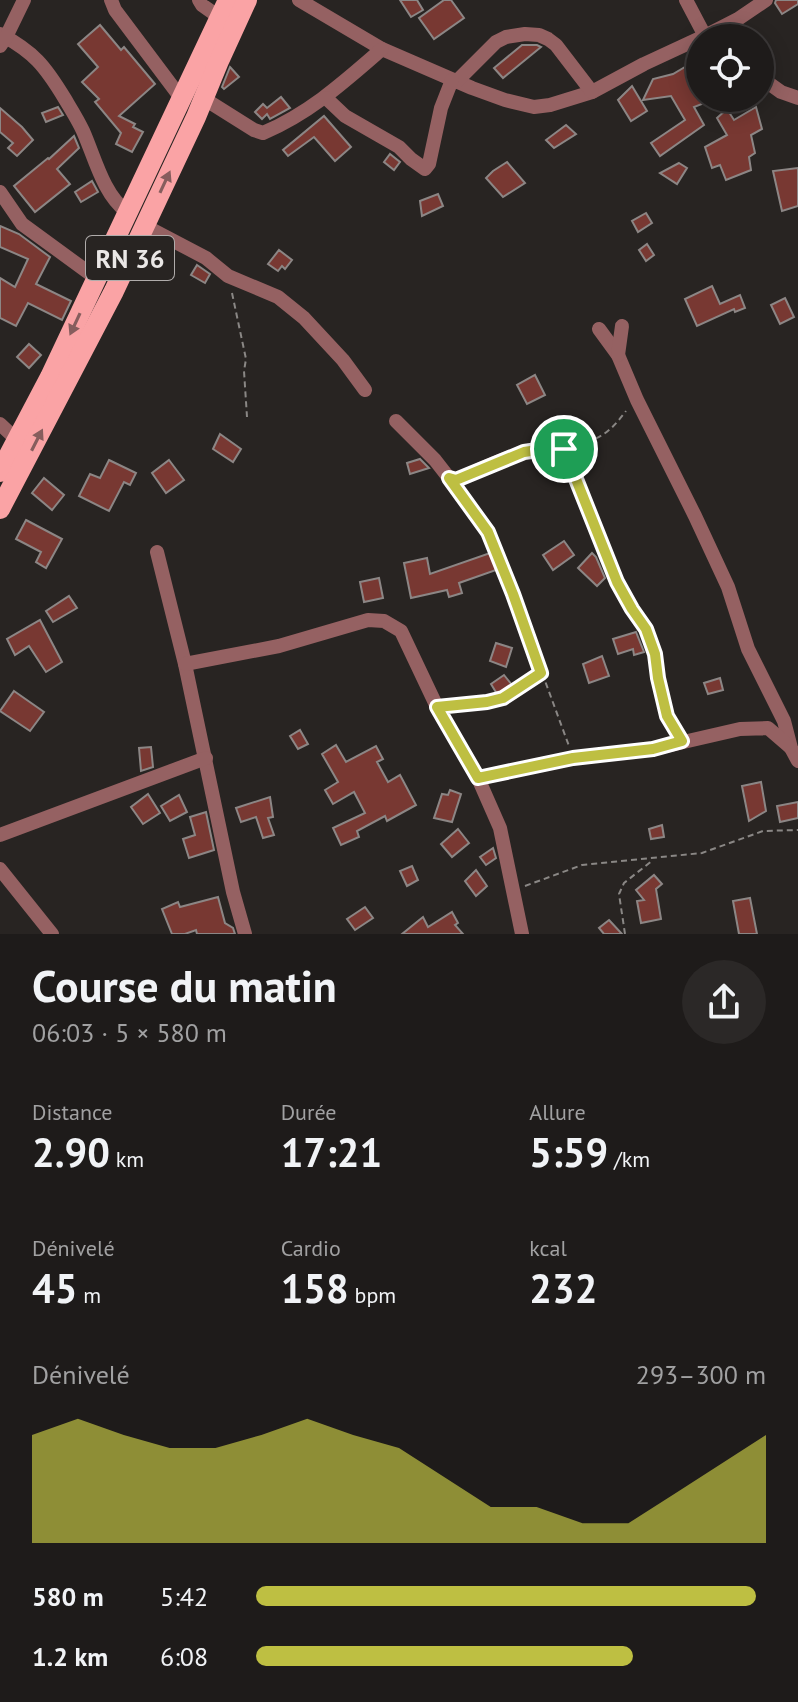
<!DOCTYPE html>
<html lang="fr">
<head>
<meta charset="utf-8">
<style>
	:root { --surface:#1e1b1a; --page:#2b2827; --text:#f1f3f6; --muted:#a1a1a2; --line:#3c3939; --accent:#bebf42 }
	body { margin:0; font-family:"PT Sans",sans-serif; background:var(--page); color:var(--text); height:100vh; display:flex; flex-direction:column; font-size:30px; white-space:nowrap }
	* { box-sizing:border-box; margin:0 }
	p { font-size:26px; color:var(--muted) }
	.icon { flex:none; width:44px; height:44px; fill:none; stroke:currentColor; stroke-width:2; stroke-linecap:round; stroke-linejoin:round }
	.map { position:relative; height:934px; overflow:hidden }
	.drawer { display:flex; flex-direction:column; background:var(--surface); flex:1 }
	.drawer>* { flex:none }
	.tools { position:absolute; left:686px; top:24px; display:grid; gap:16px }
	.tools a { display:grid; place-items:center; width:88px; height:88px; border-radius:50%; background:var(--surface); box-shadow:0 4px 20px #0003,0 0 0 2px var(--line); font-size:40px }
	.pin { position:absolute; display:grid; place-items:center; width:68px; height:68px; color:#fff; margin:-34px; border:4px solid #fff; border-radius:50%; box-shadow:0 2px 8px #0007 }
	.round { display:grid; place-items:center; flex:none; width:84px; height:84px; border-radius:42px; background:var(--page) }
	.summary { display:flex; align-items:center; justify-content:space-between; height:136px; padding:0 32px }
	h1 { font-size:44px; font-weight:600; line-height:60px }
	.figures { display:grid; grid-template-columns:repeat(3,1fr); gap:12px; height:136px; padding:8px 32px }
	.figures div { display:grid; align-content:center }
	.figures b { font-size:40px; font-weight:600 }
	.figures small { font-size:22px; font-weight:400 }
	.figures p { font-size:22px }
	.chart { height:224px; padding:16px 32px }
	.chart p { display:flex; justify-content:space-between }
	.chart svg { width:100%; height:144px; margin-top:8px; fill:var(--accent); opacity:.7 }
	ul { padding:0 32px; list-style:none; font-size:26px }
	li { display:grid; grid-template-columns:128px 96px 1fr; align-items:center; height:60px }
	li i { height:20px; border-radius:10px; background:var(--accent) }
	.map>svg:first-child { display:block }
	.building { fill:#783832; stroke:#8c8685; stroke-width:2 }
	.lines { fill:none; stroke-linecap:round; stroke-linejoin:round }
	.path { stroke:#8a8785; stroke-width:2; stroke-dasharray:6 4; stroke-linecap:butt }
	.street { stroke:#956162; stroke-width:14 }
	.primary { stroke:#faa3a5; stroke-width:20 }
	.oneway { fill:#865d5d }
	.route-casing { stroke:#fff; stroke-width:16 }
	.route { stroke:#bebf42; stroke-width:10 }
	.labels { text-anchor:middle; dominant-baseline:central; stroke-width:6; stroke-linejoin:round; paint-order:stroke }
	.shield { fill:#282422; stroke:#b0acab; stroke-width:2 }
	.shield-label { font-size:26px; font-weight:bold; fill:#eae7e6 }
</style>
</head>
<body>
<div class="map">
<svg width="798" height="934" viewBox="0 0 798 934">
	<rect width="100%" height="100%" fill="#282422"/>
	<g class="building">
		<polygon points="400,0 417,0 423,10 411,17"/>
		<polygon points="444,0 451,0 464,18 434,39 419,18"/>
		<polygon points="776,0 798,0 798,4 782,14 775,3"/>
		<polygon points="100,25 121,50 124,47 155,84 119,116 135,124 133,127 143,132 132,152 116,144 121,133 95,102 99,99 82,82 98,67 78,44"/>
		<polygon points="522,45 537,45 541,47 503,78 494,68"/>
		<polygon points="690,64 700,78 700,80 696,82 702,104 694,107 704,125 660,156 651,143 685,120 671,96 643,100 653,79 673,74"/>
		<polygon points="230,67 239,77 224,89 222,87"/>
		<polygon points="632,86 647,111 631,121 618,100"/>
		<polygon points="281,97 290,108 270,119 267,114 262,119 255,112 263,104 267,108"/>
		<polygon points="58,107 63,115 46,122 42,113"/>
		<polygon points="756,107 762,129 751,135 755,153 749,157 751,170 726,180 720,165 712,168 705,147 727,135 717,118 727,109 734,120"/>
		<polygon points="0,108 22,127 33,140 17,156 8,148 13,143 0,132"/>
		<polygon points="324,116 351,147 335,161 314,137 288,156 283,150"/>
		<polygon points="566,125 576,134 554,148 546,140"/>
		<polygon points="74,136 79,148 57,169 70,184 35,212 14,186 48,158 49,159"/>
		<polygon points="390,154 400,162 394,170 384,162"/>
		<polygon points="507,162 525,183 503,197 486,178 493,171"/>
		<polygon points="679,163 687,168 677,184 660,173"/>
		<polygon points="798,168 798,206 782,211 773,171"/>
		<polygon points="92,181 98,192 81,202 75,192"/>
		<polygon points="438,194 443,206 422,216 420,201"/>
		<polygon points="646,213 652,223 638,232 632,221"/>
		<polygon points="0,226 19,234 50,257 36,284 71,301 62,320 28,303 16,326 0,318 0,278 15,287 28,259 0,247"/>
		<polygon points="647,244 654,255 646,261 639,250"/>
		<polygon points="279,250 292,260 285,269 282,266 278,271 268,264"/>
		<polygon points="197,265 210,274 205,283 191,275"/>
		<polygon points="712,286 720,304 740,295 745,308 735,312 734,309 697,326 685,299"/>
		<polygon points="785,298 794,317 780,324 771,305"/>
		<polygon points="29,344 41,355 29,368 17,357"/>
		<polygon points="535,375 545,395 527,404 517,385"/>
		<polygon points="220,434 241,449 233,462 213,449"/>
		<polygon points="420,459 429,468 410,474 407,463"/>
		<polygon points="109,460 136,473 130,485 124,482 109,511 79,496 90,474 100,478"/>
		<polygon points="169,460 184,480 166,493 152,473"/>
		<polygon points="44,478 64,495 52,510 32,493"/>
		<polygon points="26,520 62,539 46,568 36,562 41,552 16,539"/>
		<polygon points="564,541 574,555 553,570 543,555"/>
		<polygon points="493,552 499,569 459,583 462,593 449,597 447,590 411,598 404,563 427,558 430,574"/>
		<polygon points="592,553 596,557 605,578 597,586 578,568"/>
		<polygon points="379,578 383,598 364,602 360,582"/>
		<polygon points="69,596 77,608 53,622 46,611"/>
		<polygon points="40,620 62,662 46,672 29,646 15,655 7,639"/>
		<polygon points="636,632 644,652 634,655 633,649 618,654 613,639"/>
		<polygon points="496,643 512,648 506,667 490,661"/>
		<polygon points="602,656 609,676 589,683 583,664"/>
		<polygon points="504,675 512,685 497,694 491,684"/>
		<polygon points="720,678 723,690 708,694 704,683"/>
		<polygon points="14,691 44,712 30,731 0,711"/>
		<polygon points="300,730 308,744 298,749 290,736"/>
		<polygon points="336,745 346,762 376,746 383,759 377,762 388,782 400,775 416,805 387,821 385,816 357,831 359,837 341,845 333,828 365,813 354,792 333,804 325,790 338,782 322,754"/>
		<polygon points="151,747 153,767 141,771 139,748"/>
		<polygon points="761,782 766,811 749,821 742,786"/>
		<polygon points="450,790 461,794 452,822 434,818 442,794 448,795"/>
		<polygon points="148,794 160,813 143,824 131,807"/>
		<polygon points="179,795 187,812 170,821 161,806"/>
		<polygon points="270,797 273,817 268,818 274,835 263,838 256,817 241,822 236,808"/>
		<polygon points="798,802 798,818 780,822 777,806"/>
		<polygon points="206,812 214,850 189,858 183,839 195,835 190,817"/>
		<polygon points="662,825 664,837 651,839 649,829"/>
		<polygon points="458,829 469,843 452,857 441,844"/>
		<polygon points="493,848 496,858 486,865 480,857"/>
		<polygon points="412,866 418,880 407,886 400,871"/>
		<polygon points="476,870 487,886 476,896 465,881"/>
		<polygon points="654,875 662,884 656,889 661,919 641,923 637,901 644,900 636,890"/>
		<polygon points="218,897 225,923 233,928 235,934 197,934 196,930 185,934 172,934 162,909 178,902 180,907"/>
		<polygon points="750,898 757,934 739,934 733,901"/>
		<polygon points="365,907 373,918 355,930 347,919"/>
		<polygon points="452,912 458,923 455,925 463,934 402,934 423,917 428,927"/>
		<polygon points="609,920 622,934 604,934 599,928"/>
	</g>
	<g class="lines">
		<g class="path">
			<polyline points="232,293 246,359 244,371 247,417"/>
			<path d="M577 445C602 438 610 432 626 411"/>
			<polyline points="460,492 488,532 513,594 569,746"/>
			<polyline points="450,706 487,702 503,698 541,673 541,671"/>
			<polyline points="525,886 582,865 702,853 763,831 798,830"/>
			<polyline points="625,934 619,894 624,883 653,860"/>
		</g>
		<g class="street">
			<polyline points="111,0 115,10 181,98"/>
			<polyline points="199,0 202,5 219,17"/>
			<polyline points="299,0 382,49 472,88 505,100 534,107 550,105 592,92 644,64 700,38"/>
			<polyline points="686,0 706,38"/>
			<path d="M0 34C34 52 45 66 65 99 71 109 78 120 83 131 95 158 103 194 127 212"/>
			<polyline points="701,38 738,19 766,0"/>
			<polyline points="0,46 6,37 24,0"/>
			<polyline points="760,77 781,92 798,98"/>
			<polyline points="456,82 496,42 506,37 525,34 539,35 548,39 556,45 592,92"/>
			<path d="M203 98 254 130 263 133C310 113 344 82 382 49"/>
			<polyline points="326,98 345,116 399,147 411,159 425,169 429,164 441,108 452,80"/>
			<polyline points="0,192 22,224 96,278"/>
			<polyline points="145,226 206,258 228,276 278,297 304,318 343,360 365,390"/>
			<polyline points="599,329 618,355 637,400 695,516 728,587 748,649 784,721 791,748 798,761"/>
			<polyline points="618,355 622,326"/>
			<path d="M396 421 435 460 449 478 456 480C482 469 538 440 564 449L617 582 632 609 646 629 655 654 658 678 667 716 682 741"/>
			<polyline points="0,424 17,440"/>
			<polyline points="157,552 185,664 233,892 245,934"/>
			<polyline points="185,664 279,646 368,620 384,621 401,631 437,707 478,778 500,828 522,934"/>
			<polyline points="478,778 573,758 653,749 740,729 768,728 790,747"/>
			<polyline points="0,835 206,758"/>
			<polyline points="0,869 52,934"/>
		</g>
		<g class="primary">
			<polyline points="0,472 50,377 228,0"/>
			<polyline points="0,509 114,291 196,117 219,61 247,0"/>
		</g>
	</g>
	<defs><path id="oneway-solid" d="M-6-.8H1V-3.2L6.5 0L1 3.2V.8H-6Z" transform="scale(2)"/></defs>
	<g class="oneway">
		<use href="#oneway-solid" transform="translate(165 182) rotate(-65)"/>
		<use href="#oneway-solid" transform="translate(75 324) rotate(115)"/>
		<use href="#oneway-solid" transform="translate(37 440) rotate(-63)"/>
	</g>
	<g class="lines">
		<g class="route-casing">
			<polygon id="route" points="558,447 564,449 617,582 632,609 646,629 655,654 658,678 667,716 682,741 653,749 573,758 478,778 437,707 487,702 503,698 541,673 513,594 488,532 449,478 456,480 524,452"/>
		</g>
		<use href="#route" class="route"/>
	</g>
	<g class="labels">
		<rect class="shield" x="86" y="236" width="88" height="44" rx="6"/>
		<g class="shield-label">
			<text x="130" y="258">RN 36</text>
		</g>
	</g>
</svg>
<div class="tools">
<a><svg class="icon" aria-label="locate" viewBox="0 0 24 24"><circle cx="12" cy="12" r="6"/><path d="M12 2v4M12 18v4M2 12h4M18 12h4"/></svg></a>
</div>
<div class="pin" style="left:564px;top:449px;background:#1e9e55"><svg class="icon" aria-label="arrive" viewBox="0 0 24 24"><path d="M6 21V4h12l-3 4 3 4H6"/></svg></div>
</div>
<section class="drawer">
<div class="summary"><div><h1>Course du matin</h1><p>06:03 · 5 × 580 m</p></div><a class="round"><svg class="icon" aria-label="share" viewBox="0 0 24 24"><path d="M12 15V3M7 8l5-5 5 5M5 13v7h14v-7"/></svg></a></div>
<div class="figures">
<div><p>Distance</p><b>2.90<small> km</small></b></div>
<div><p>Durée</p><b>17:21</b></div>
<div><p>Allure</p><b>5:59<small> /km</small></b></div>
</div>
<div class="figures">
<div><p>Dénivelé</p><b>45<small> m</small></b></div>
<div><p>Cardio</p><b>158<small> bpm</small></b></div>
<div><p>kcal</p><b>232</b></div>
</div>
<div class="chart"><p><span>Dénivelé</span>293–300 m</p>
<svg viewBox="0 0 160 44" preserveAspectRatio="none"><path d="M0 44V11L10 6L20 11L30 15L40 15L50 11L60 6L70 11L80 15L90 24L100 33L110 33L120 38L130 38L140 29L150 20L160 11V44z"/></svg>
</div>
<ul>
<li><b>580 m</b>5:42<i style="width:98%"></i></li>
<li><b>1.2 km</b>6:08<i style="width:74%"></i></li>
</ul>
</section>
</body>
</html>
